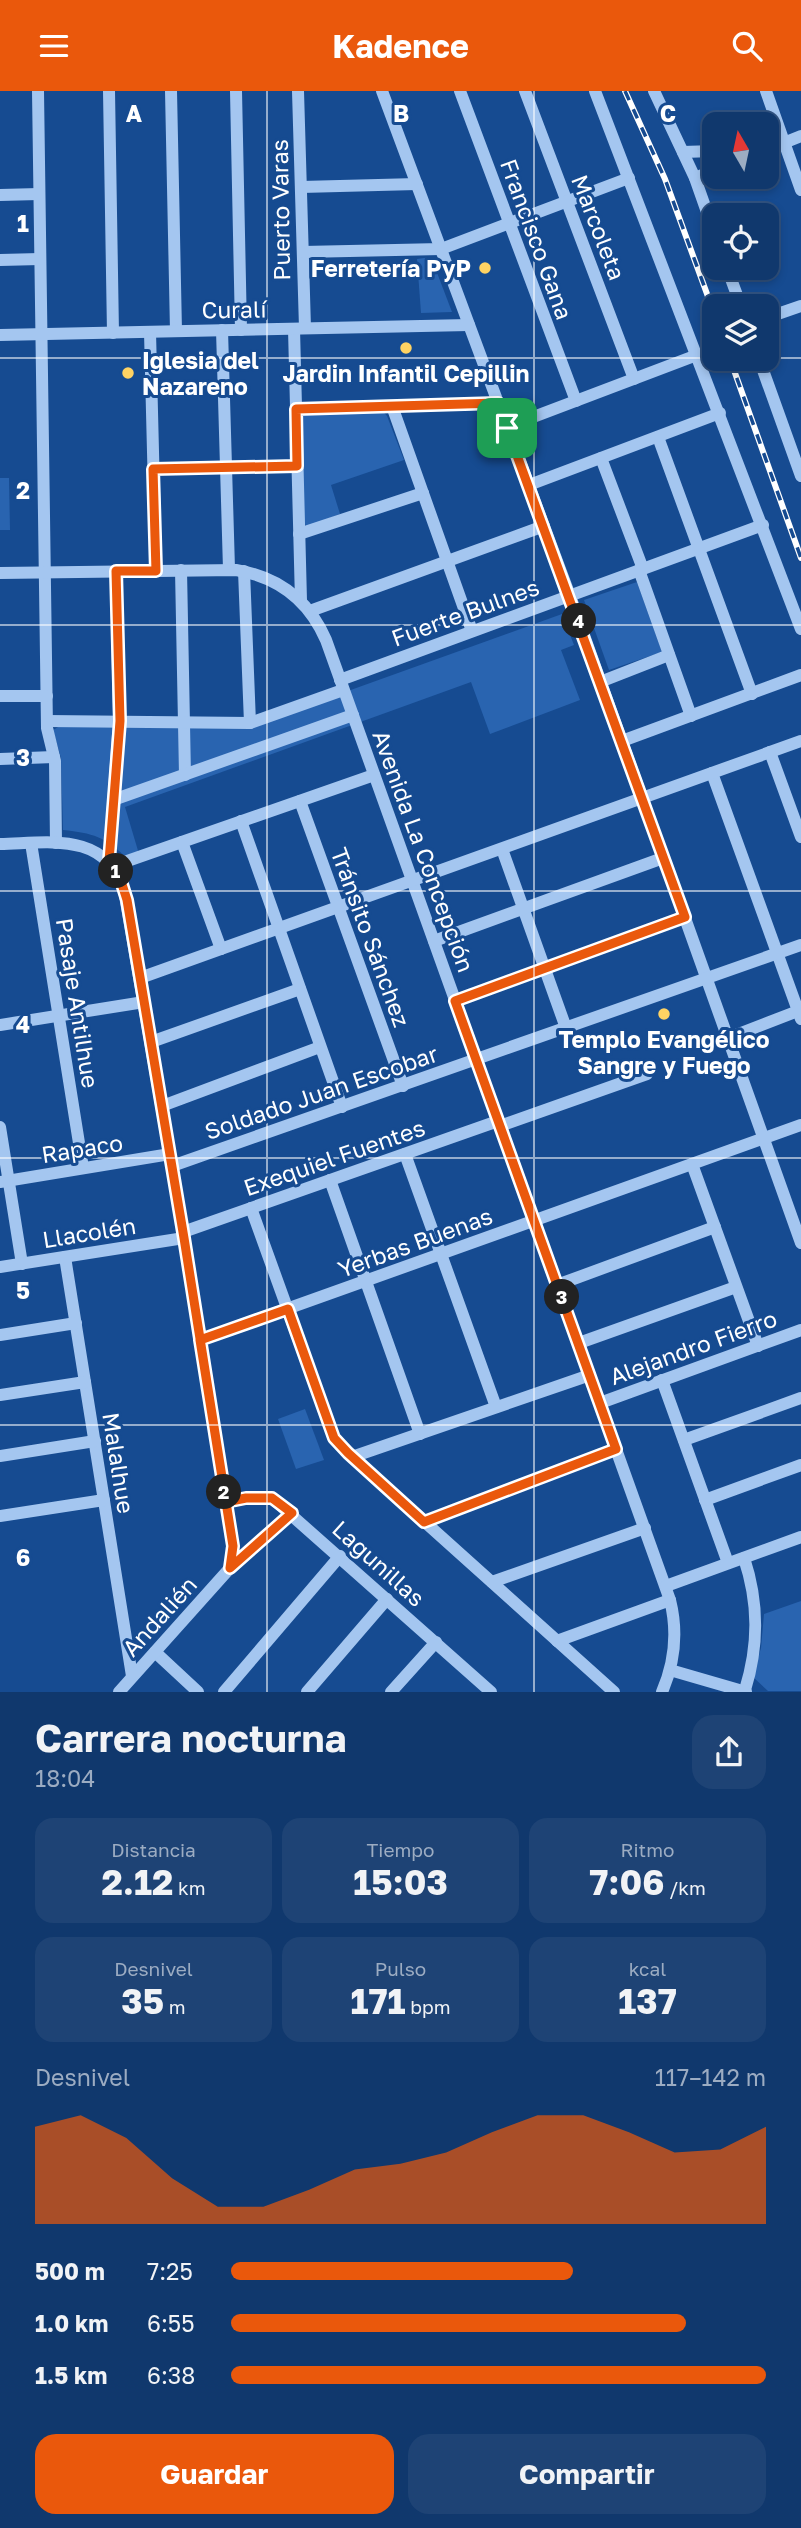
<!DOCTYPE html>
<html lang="es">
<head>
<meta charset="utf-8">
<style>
	:root { --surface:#10386d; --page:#1e4375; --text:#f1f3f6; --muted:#9cacc2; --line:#305280; --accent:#ea580c }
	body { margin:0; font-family:"Golos Text",sans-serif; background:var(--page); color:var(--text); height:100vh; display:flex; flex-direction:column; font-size:26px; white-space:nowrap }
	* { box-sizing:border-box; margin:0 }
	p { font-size:23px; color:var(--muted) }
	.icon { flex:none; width:38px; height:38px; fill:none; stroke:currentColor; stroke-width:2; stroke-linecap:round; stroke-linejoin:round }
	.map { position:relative; height:1601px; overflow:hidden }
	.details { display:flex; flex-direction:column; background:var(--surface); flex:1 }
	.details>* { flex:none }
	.needle { width:46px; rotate:351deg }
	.tools { position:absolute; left:702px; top:21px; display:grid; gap:14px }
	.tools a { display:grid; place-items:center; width:77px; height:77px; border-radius:14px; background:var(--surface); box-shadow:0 4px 10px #0003,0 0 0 2px var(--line); font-size:35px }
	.pin { position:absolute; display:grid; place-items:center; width:60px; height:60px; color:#fff; margin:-30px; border-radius:14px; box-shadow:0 4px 10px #0006 }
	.km { position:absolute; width:35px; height:35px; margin:-18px; border-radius:50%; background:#222; color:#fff; font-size:19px; line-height:35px; text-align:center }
	.round { display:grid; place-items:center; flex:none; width:74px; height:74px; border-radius:21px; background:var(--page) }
	.overview { display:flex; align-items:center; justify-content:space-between; height:119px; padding:0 35px }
	h1 { font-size:38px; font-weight:700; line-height:52px }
	.stats { display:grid; grid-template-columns:repeat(3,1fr); gap:10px; height:119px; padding:7px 35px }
	.stats div { display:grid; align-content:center; border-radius:18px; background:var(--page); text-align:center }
	.stats b { font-size:35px; font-weight:700 }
	.stats small { font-size:19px; font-weight:400 }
	.stats p { font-size:19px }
	.chart { height:196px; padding:14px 35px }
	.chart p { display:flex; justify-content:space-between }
	.chart svg { width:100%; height:126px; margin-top:7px; fill:var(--accent); opacity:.7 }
	.cta { display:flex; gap:14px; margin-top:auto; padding:14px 35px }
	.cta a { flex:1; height:80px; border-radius:21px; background:var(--accent); color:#fff; font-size:28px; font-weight:700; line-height:80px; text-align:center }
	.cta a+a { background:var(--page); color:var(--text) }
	ul { padding:0 35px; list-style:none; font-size:23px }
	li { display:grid; grid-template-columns:112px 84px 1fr; align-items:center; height:52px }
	li i { height:18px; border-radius:9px; background:var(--accent) }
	header { display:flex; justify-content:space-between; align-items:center; height:91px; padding:0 35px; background:var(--accent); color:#fff; font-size:32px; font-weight:700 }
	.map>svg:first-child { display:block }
	.green { fill:#2964b0 }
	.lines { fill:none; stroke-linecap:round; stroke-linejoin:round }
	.minor { stroke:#a4c6f0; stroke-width:12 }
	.rail-casing { stroke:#fff; stroke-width:6 }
	.rail { stroke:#164b91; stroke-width:3.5; stroke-dasharray:10; stroke-linecap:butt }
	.route-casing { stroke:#fff; stroke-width:14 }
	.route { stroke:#ea580c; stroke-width:9 }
	.grid { fill:none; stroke:#fff; stroke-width:2; stroke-opacity:0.55 }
	.poi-dot { fill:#ffd363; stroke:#164b91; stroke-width:2.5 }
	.labels { text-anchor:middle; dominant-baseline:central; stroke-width:6; stroke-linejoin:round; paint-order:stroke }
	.street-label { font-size:23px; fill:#fff; stroke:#164b91 }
	.poi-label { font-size:23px; font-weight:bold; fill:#fff; stroke:#164b91 }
	.grid-label { font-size:23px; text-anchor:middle; font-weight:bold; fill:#fff; stroke:#164b91; stroke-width:6; stroke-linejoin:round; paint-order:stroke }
</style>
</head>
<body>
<header><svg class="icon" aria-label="menu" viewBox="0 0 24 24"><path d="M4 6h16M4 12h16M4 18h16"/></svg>Kadence<svg class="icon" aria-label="search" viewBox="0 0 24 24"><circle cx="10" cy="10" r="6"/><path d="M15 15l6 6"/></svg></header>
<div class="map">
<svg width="801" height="1601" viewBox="0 0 801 1601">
	<rect width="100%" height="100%" fill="#164b91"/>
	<g class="green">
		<polygon points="431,166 452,221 421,222 417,168"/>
		<polygon points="382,319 387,325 404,369 331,394 340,423 306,436 303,426 301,322"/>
		<polygon points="0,387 9,387 10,439 0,439"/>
		<polygon points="637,491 662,561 609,579 584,509"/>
		<path d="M562 523 574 554 561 559 580 609 490 643 471 591 125 716 139 763 127 767C105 746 93 742 63 739L61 667 53 639 60 635 253 634Z"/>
		<polygon points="305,1318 324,1369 296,1378 278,1328"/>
		<polygon points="801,1510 801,1600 768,1600 753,1586 761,1557 764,1523"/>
	</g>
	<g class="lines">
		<g class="minor">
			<polyline points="38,0 47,637 55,670 56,752"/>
			<polyline points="109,0 113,242"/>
			<polyline points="171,0 176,240"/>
			<polyline points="236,0 241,239"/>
			<polyline points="298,0 305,237"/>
			<polyline points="382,0 570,505 801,1152"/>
			<polyline points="460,0 576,310"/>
			<polyline points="525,0 634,288"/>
			<polyline points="595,0 801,538"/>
			<polyline points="654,0 695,87 714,141"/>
			<polyline points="766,0 801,99"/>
			<polyline points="766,59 801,45"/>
			<polyline points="683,61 714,60"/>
			<polyline points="695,87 714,79"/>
			<polyline points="301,96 417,93"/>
			<polyline points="0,104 39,103"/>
			<polyline points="303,161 441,158 629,87"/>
			<polyline points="0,169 40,168"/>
			<polyline points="727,177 741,215"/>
			<polyline points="766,227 801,215"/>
			<polyline points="294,238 301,510"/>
			<polyline points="222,239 229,478"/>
			<polyline points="150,241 156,480"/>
			<polyline points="0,244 469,234"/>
			<polyline points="759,268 801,385"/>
			<polyline points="392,315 472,540"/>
			<polyline points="296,318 498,312"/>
			<polyline points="507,336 697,264"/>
			<polyline points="658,346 752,603"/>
			<polyline points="601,367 643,478"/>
			<polyline points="153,378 297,375"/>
			<polyline points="529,394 720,322"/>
			<polyline points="299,443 423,402"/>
			<polyline points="181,479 185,684"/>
			<polyline points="639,479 691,625"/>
			<polyline points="244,480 250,632"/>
			<path d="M0 482 236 479C279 486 309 510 326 549L670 1509C678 1541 675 1571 662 1601"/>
			<polyline points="310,520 544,435"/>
			<polyline points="340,589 763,434"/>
			<polyline points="600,591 669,564"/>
			<polyline points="0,605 47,605"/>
			<polyline points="47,630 250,632 343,599"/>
			<polyline points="622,650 801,584"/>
			<polyline points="770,661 801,746"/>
			<polyline points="0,668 54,666"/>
			<polyline points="712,682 801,928"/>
			<polyline points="113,709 353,624"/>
			<polyline points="300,710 403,995"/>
			<polyline points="241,730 342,1016"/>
			<polyline points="182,751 221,858"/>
			<polyline points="31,752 83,1077"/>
			<path d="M0 753C49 752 105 740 124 799L184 1147 233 1455 230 1477"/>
			<polyline points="502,758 566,937"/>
			<polyline points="109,770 119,630 116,480"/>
			<polyline points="113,775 374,684"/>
			<polyline points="434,850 663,767"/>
			<polyline points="140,887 801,650"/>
			<polyline points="455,910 685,826"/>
			<polyline points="0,934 144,911"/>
			<polyline points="728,947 798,920"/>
			<polyline points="151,951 300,898"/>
			<polyline points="162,1015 320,956"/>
			<polyline points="500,1035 647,983"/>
			<polyline points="0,1036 22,1173"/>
			<polyline points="405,1063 496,1316"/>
			<polyline points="692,1073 758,1255"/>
			<polyline points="172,1075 801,854"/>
			<polyline points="330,1089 420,1343"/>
			<polyline points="0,1091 170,1063"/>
			<polyline points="251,1117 334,1347 348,1362 614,1601"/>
			<polyline points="183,1141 498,1030"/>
			<polyline points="65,1166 132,1585"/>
			<polyline points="0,1176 184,1147"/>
			<polyline points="557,1194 715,1136"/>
			<polyline points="0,1244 76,1232"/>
			<polyline points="200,1249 801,1034"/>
			<polyline points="579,1252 736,1196"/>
			<polyline points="662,1289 728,1472"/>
			<polyline points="0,1304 85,1291"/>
			<polyline points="600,1312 801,1239"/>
			<polyline points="684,1349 801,1307"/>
			<polyline points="0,1365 95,1350"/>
			<polyline points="352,1366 590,1284"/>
			<polyline points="705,1409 801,1374"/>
			<polyline points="226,1411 246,1407 272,1407 491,1601"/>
			<polyline points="0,1425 104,1409"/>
			<polyline points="424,1431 616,1358"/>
			<path d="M744 1467C759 1512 759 1554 745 1599"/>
			<polyline points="492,1491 645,1437"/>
			<polyline points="666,1495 801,1446"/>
			<polyline points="557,1550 670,1509"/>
			<polyline points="155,1561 198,1601"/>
			<polyline points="670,1579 746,1601"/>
			<polyline points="119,1601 230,1477 292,1422"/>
			<polyline points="224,1601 340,1465"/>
			<polyline points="307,1601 387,1508"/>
			<polyline points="391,1601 436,1551"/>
		</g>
		<g class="rail-casing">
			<g id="rail">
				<polyline points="625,0 665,88 714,222"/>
				<polyline points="730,268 801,467"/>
			</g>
		</g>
		<use href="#rail" class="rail"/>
	</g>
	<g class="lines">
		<g class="route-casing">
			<polyline id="route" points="507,337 498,312 296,318 297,375 153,378 156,480 116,480 120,630 109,770 121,790 127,809 184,1147 233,1455 230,1477 292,1422 272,1407 246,1407 226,1411 200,1249 288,1218 334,1347 348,1362 424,1431 616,1358 455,910 685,826 507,337"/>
		</g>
		<use href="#route" class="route"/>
	</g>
	<path class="grid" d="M267 0V1601M534 0V1601M0 267H714M766 267H801M0 534H801M0 800H801M0 1067H801M0 1334H801"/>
	<g class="poi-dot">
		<circle cx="485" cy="177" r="7"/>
		<circle cx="406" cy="257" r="7"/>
		<circle cx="128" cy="282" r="7"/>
		<circle cx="664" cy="923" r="7"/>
	</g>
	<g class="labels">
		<g class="street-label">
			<text transform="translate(280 119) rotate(-91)">Puerto Varas</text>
			<text transform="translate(599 136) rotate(69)">Marcoleta</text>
			<text transform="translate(537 148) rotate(70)">Francisco Gana</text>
			<text transform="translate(234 218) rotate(-1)">Curalí</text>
			<text transform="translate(465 521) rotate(-20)">Fuerte Bulnes</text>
			<text transform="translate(424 760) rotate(70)">Avenida La Concepción</text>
			<text transform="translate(371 846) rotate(70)">Tránsito Sánchez</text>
			<text transform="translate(78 912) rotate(81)">Pasaje Antilhue</text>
			<text transform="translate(321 1001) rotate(-19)">Soldado Juan Escobar</text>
			<text transform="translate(82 1057) rotate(-9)">Rapaco</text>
			<text transform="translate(334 1066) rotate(-19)">Exequiel Fuentes</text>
			<text transform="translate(89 1141) rotate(-9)">Llacolén</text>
			<text transform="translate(415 1151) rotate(-20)">Yerbas Buenas</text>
			<text transform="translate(693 1256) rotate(-20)">Alejandro Fierro</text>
			<text transform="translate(119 1372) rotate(81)">Malalhue</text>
			<text transform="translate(379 1472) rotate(42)">Lagunillas</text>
			<text transform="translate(159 1525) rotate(-48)">Andalién</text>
		</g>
		<g class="poi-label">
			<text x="471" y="177" text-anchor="end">Ferretería PyP</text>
			<text x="142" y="269" text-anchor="start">Iglesia del<tspan x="142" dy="26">Nazareno</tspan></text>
			<text x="406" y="282">Jardin Infantil Cepillin</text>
			<text x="664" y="948">Templo Evangélico<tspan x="664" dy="26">Sangre y Fuego</tspan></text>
		</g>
	</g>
	<g class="grid-label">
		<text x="134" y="31">A</text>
		<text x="401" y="31">B</text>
		<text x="668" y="31">C</text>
		<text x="23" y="141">1</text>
		<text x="23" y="408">2</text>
		<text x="23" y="675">3</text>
		<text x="23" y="942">4</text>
		<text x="23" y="1208">5</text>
		<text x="23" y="1475">6</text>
	</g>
</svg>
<div class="tools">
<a><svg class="needle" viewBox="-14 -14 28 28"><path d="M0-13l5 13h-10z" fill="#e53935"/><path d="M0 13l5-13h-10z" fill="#9cacc2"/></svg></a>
<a><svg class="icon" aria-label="locate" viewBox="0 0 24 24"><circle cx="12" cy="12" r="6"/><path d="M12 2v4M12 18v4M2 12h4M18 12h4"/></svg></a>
<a><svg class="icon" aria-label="layers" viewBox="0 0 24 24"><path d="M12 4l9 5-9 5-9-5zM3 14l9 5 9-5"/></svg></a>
</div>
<div class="pin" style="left:507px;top:337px;background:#1e9e55"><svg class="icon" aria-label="arrive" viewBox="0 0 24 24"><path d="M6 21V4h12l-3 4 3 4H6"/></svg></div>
<b class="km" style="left:116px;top:780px">1</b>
<b class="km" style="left:224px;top:1401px">2</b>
<b class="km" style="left:562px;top:1206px">3</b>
<b class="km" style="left:579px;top:530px">4</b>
</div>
<section class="details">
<div class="overview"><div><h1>Carrera nocturna</h1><p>18:04</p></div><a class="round"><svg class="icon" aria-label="share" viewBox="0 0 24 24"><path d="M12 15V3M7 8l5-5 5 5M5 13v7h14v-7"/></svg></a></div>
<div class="stats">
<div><p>Distancia</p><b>2.12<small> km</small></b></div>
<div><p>Tiempo</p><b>15:03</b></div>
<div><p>Ritmo</p><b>7:06<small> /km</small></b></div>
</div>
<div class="stats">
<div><p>Desnivel</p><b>35<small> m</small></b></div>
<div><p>Pulso</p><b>171<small> bpm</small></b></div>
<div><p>kcal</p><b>137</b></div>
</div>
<div class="chart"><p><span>Desnivel</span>117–142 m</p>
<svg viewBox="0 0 160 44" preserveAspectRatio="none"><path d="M0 44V10L10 6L20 14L30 28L40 38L50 38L60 32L70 25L80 23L90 19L100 12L110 6L120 6L130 12L140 19L150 18L160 10V44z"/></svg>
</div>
<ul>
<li><b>500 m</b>7:25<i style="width:64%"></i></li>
<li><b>1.0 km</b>6:55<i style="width:85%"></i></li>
<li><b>1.5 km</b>6:38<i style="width:100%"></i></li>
</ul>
<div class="cta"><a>Guardar</a><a>Compartir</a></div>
</section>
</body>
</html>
